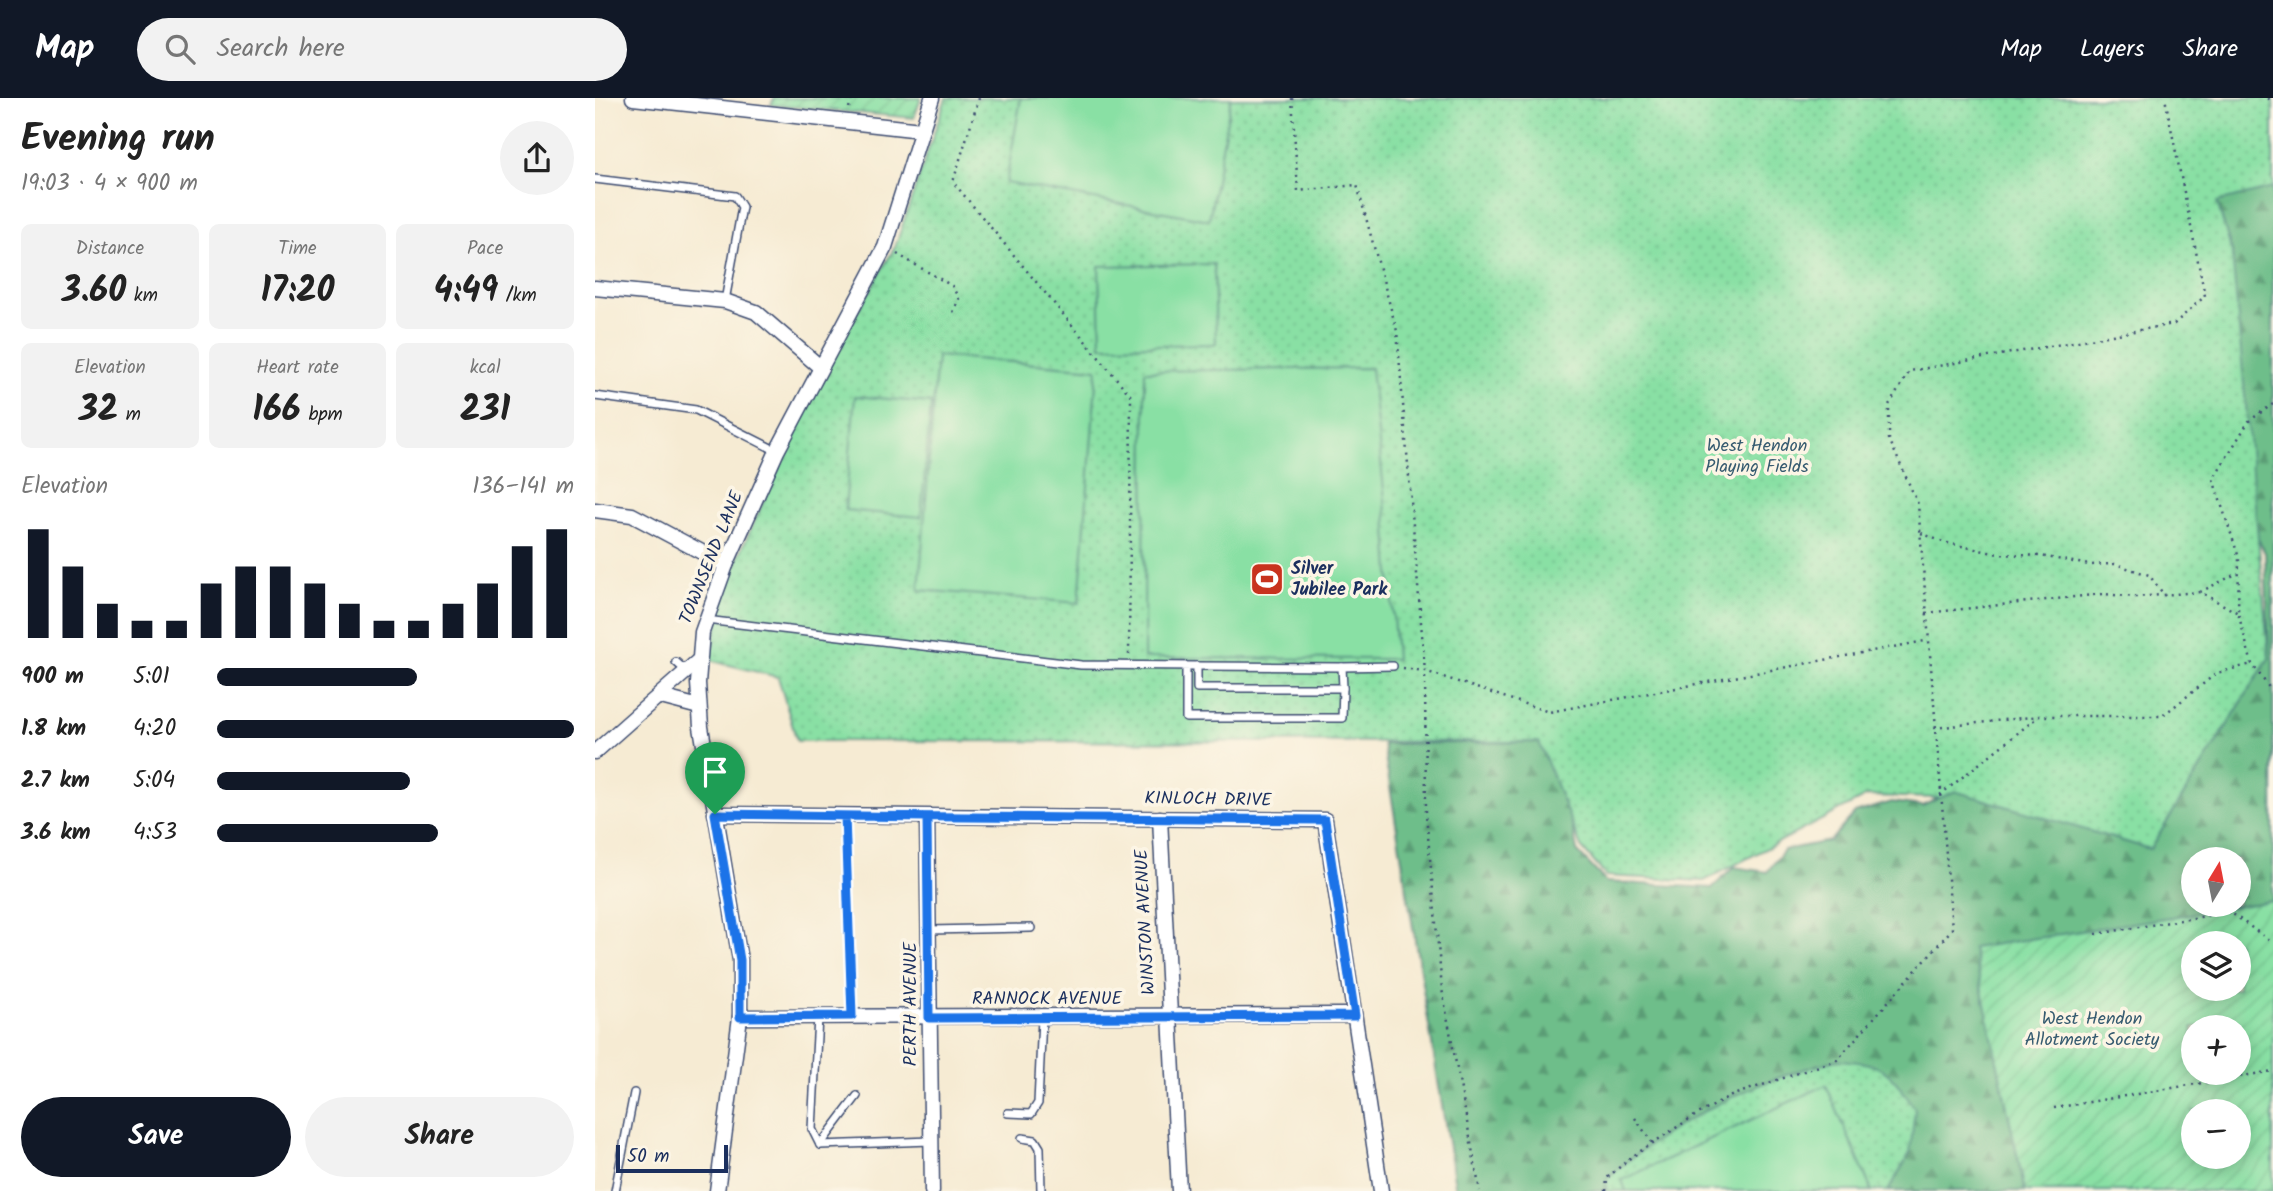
<!DOCTYPE html>
<html lang="en">
<head>
<meta charset="utf-8">
<style>
	:root { --surface:#fff; --page:#f2f2f2; --text:#222; --muted:#767676; --accent:#111827 }
	body { margin:0; font-family:Kalam,sans-serif; background:var(--page); color:var(--text); height:100vh; display:flex; flex-direction:column; font-size:26px; white-space:nowrap }
	* { box-sizing:border-box; margin:0 }
	p { font-size:23px; color:var(--muted) }
	.icon { flex:none; width:38px; height:38px; fill:none; stroke:currentColor; stroke-width:2; stroke-linecap:round; stroke-linejoin:round }
	.map { position:relative; flex:1; overflow:hidden }
	.details { display:flex; flex-direction:column; background:var(--surface); width:595px }
	.details>* { flex:none }
	.needle { width:46px; rotate:10deg }
	.buttons { position:absolute; left:1586px; top:749px; display:grid; gap:14px }
	.buttons a { display:grid; place-items:center; width:70px; height:70px; border-radius:50%; background:var(--surface); box-shadow:0 4px 18px #0003; font-size:35px }
	.scale { position:absolute; left:21px; bottom:18px; width:112px; box-sizing:border-box; padding-left:7px; border:4px solid #1b2f5e; border-top:0; font-size:19px; line-height:24px; white-space:nowrap; color:#1b2f5e; -webkit-text-stroke:5px #fcf5e5; paint-order:stroke }
	.pin { position:absolute; display:grid; place-items:center; width:60px; height:60px; color:#fff; margin:-72px -30px; border-radius:50% 50% 50% 0; rotate:-45deg; box-shadow:0 0 7px #0007 }
	.pin .icon { rotate:45deg }
	.round { display:grid; place-items:center; flex:none; width:74px; height:74px; border-radius:37px; background:var(--page) }
	.head { display:flex; align-items:center; justify-content:space-between; height:119px; padding:0 21px }
	h1 { font-size:38px; font-weight:700; line-height:52px }
	.figures { display:grid; grid-template-columns:repeat(3,1fr); gap:10px; height:119px; padding:7px 21px }
	.figures div { display:grid; align-content:center; border-radius:10px; background:var(--page); text-align:center }
	.figures b { font-size:35px; font-weight:700 }
	.figures small { font-size:19px; font-weight:400 }
	.figures p { font-size:19px }
	.chart { height:196px; padding:14px 21px }
	.chart p { display:flex; justify-content:space-between }
	.chart svg { width:100%; height:126px; margin-top:7px; stroke:var(--accent); stroke-width:6 }
	.button { display:flex; gap:14px; margin-top:auto; padding:14px 21px }
	.button a { flex:1; height:80px; border-radius:42px; background:var(--accent); color:#fff; font-size:28px; font-weight:700; line-height:80px; text-align:center }
	.button a+a { background:var(--page); color:var(--text) }
	ul { padding:0 21px; list-style:none; font-size:23px }
	li { display:grid; grid-template-columns:112px 84px 1fr; align-items:center; height:52px }
	li i { height:18px; border-radius:9px; background:var(--accent) }
	header { display:flex; align-items:center; gap:42px; box-sizing:border-box; height:98px; padding:0 35px; background:var(--accent); color:#fff }
	header strong { font-size:33px }
	nav { display:flex; gap:38px; margin-inline-start:auto; font-size:24px }
	.search { width:490px; height:63px; background:var(--page); display:flex; align-items:center; gap:18px; box-sizing:border-box; padding:0 24px; border-radius:38px; color:var(--muted); font-size:26px }
	main { display:flex; flex:1; min-height:0 }
	.map>svg:first-child { display:block }
	.forest { fill:url(#forest-firs); stroke:#447674; stroke-width:2; fill-rule:evenodd }
	.park { fill:url(#park-dots); stroke:#528881; stroke-width:2 }
	.garden { fill:url(#garden-furrows); stroke:#528881; stroke-width:2; fill-rule:evenodd }
	.pitch { fill:#89e0a4; stroke:#528881; stroke-width:2 }
	.lines { fill:none; stroke-linecap:round; stroke-linejoin:round }
	.lane-casing { stroke:#3c4b70; stroke-width:10 }
	.street-casing { stroke:#3c4b70; stroke-width:17 }
	.path { stroke:#3c4b70; stroke-width:2.5; stroke-dasharray:2 5; stroke-linecap:butt }
	.lane { stroke:#fff; stroke-width:7 }
	.street { stroke:#fff; stroke-width:14 }
	.route-casing { stroke:#fff; stroke-width:14 }
	.route { stroke:#1a73e8; stroke-width:9 }
	.labels { text-anchor:middle; dominant-baseline:central; stroke-width:7; stroke-linejoin:round; paint-order:stroke }
	.park-label { font-size:18px; fill:#365b70; stroke:#fcf5e5 }
	.street-label { font-size:18px; fill:#1b2f5e; stroke:#fcf5e5 }
	.poi-label { font-size:18px; font-weight:bold; fill:#1b2f5e; stroke:#fcf5e5; text-anchor:start }
</style>
</head>
<body>
<header>
<strong>Map</strong>
<div class="search"><svg class="icon" aria-label="search" viewBox="0 0 24 24"><circle cx="10" cy="10" r="6"/><path d="M15 15l6 6"/></svg>Search here</div>
<nav><a>Map</a><a>Layers</a><a>Share</a></nav>
</header>
<main>
<section class="details">
<div class="head"><div><h1>Evening run</h1><p>19:03 · 4 × 900 m</p></div><a class="round"><svg class="icon" aria-label="share" viewBox="0 0 24 24"><path d="M12 15V3M7 8l5-5 5 5M5 13v7h14v-7"/></svg></a></div>
<div class="figures">
<div><p>Distance</p><b>3.60<small> km</small></b></div>
<div><p>Time</p><b>17:20</b></div>
<div><p>Pace</p><b>4:49<small> /km</small></b></div>
</div>
<div class="figures">
<div><p>Elevation</p><b>32<small> m</small></b></div>
<div><p>Heart rate</p><b>166<small> bpm</small></b></div>
<div><p>kcal</p><b>231</b></div>
</div>
<div class="chart"><p><span>Elevation</span>136–141 m</p>
<svg viewBox="0 0 160 44" preserveAspectRatio="none"><path d="M5 44V6M15 44V19M25 44V32M35 44V38M45 44V38M55 44V25M65 44V19M75 44V19M85 44V25M95 44V32M105 44V38M115 44V38M125 44V32M135 44V25M145 44V12M155 44V6"/></svg>
</div>
<ul>
<li><b>900 m</b>5:01<i style="width:56%"></i></li>
<li><b>1.8 km</b>4:20<i style="width:100%"></i></li>
<li><b>2.7 km</b>5:04<i style="width:54%"></i></li>
<li><b>3.6 km</b>4:53<i style="width:62%"></i></li>
</ul>
<div class="button"><a>Save</a><a>Share</a></div>
</section>
<div class="map">
<svg width="1678" height="1093" viewBox="0 0 1678 1093">
	<defs>
		<pattern id="forest-firs" width="22" height="20" patternUnits="userSpaceOnUse" patternTransform="scale(1.75)"><rect width="22" height="20" fill="#6ebe8a"/><path d="M5 1l3.5 6h-7zM16 11l3.5 6h-7z" fill="#5a9b74"/></pattern>
		<pattern id="park-dots" width="8" height="8" patternUnits="userSpaceOnUse" patternTransform="scale(1.75)"><rect width="8" height="8" fill="#89e0a4"/><path d="M2 2h.1M6 6h.1" fill="none" stroke="#76c090" stroke-width="1.8" stroke-linecap="round"/></pattern>
		<pattern id="garden-furrows" width="10" height="10" patternUnits="userSpaceOnUse" patternTransform="scale(1.75)"><rect width="10" height="10" fill="#89e0a4"/><path d="M-1 1l2-2M0 10L10 0M9 11l2-2" fill="none" stroke="#76c090"/></pattern>
	</defs>
	<rect width="100%" height="100%" fill="#fcf5e5"/>
	<filter id="ink" filterUnits="userSpaceOnUse"><feTurbulence type="fractalNoise" baseFrequency=".0143" numOctaves="2"/><feDisplacementMap in="SourceGraphic" scale="14" xChannelSelector="R" yChannelSelector="G"/><feConvolveMatrix kernelMatrix="1 2 1 2 8 2 1 2 1" color-interpolation-filters="sRGB"/></filter>
	<filter id="wash" filterUnits="userSpaceOnUse"><feTurbulence type="fractalNoise" baseFrequency=".00686" numOctaves="4" result="noise"/><feDisplacementMap in="SourceGraphic" scale="28" xChannelSelector="R" yChannelSelector="G"/><feGaussianBlur stdDeviation="1.57" result="paint"/><feColorMatrix in="noise" values="0 0 0 0 0 0 0 0 0 0 0 0 0 0 0 0 0 1.4 0 .05"/><feComposite in="paint" operator="in"/></filter>
	<g filter="url(#wash)">
		<rect width="100%" height="100%" fill="#f6ebd3"/>
		<path class="forest" d="M1678 90V803L1378 850 1430 1093H1293L1315 1055 1242 962C1159 982 1078 1023 1013 1080L1011 1093H861L788 646 945 644 963 650 982 753 1011 784 1117 790 1139 769 1172 774 1189 752 1235 743 1260 715 1297 704 1327 708 1360 693 1555 751 1674 560 1670 455 1635 385 1632 200 1638 157 1621 102ZM1598 761H1643V807H1598Z"/>
		<g class="park">
			<polygon points="351,0 1678,0 1678,90 1622,104 1637,155 1674,560 1555,751 1360,693 1345,700 1272,698 1109,783 1011,778 986,749 944,644 202,643 183,579 114,562 132,484 226,276 300,149"/>
			<path d="M1242 962C1289 964 1296 974 1320 1011L1315 1055 1293 1093H1011L1012 1080C1079 1023 1157 983 1242 962Z"/>
		</g>
		<g class="garden">
			<polygon points="179,0 326,0 319,20 176,7"/>
			<path d="M1678 803V1093H1430L1378 850ZM1598 845H1643V891H1598ZM1598 929H1643V975H1598ZM1598 1013H1643V1059H1598Z"/>
		</g>
		<g class="pitch">
			<polygon points="426,0 636,0 614,122 411,85"/>
			<polygon points="619,166 621,246 506,248 504,168"/>
			<polygon points="342,258 502,271 484,505 324,492"/>
			<polygon points="776,270 790,402 801,561 549,560 550,273"/>
			<polygon points="260,298 336,305 326,419 250,412"/>
			<polygon points="1231,987 1277,1093 1031,1093 1027,1082"/>
		</g>
	</g>
	<g filter="url(#ink)">
		<g class="lines">
			<g class="lane-casing">
				<g id="lane">
					<polyline points="0,81 140,98 147,109 130,203"/>
					<polyline points="0,298 101,312 182,353"/>
					<polyline points="111,522 486,567 602,568 602,590 748,590 747,620 591,620 591,568"/>
					<polyline points="81,564 91,573"/>
					<polyline points="602,568 747,569 748,590"/>
					<polyline points="747,569 798,568"/>
					<polyline points="250,718 257,918"/>
					<polyline points="335,832 436,830"/>
					<polyline points="223,919 217,1031 225,1047 336,1043"/>
					<polyline points="413,1015 436,1016 443,1005 447,920"/>
					<polyline points="427,1040 440,1042 445,1050 446,1093"/>
					<polyline points="225,1047 262,998"/>
					<polyline points="20,1093 39,995"/>
				</g>
			</g>
			<g class="street-casing">
				<g id="street">
					<polyline points="38,0 326,32"/>
					<polyline points="0,190 130,203 161,214 225,269"/>
					<polyline points="0,412 37,417 131,467"/>
					<polyline points="66,599 104,609"/>
					<polyline points="0,654 103,563"/>
					<polyline points="120,716 730,722 786,1093"/>
					<polyline points="332,719 337,1093"/>
					<polyline points="565,720 584,1093"/>
					<polyline points="145,919 759,917"/>
					<polyline points="122,1093 145,919 145,862 106,629 103,585 107,534 131,467 182,353 290,149 337,0"/>
				</g>
			</g>
			<g class="path">
				<polyline points="384,0 358,84 536,298 534,558"/>
				<polyline points="697,0 703,93 762,87 802,233 830,573 831,716 847,891 885,1093"/>
				<polyline points="1673,0 1678,4"/>
				<polyline points="254,10 257,0"/>
				<polyline points="302,156 357,188 364,201 356,219"/>
				<polyline points="1678,306 1654,323 1618,381 1644,460 1643,515 1657,566 1678,595"/>
				<polyline points="1326,435 1348,444 1403,456 1446,458 1494,467 1520,466 1554,477 1570,498"/>
				<polyline points="1605,494 1643,475"/>
				<polyline points="1331,515 1508,496 1541,499 1605,494 1643,515"/>
				<polyline points="808,570 830,573 954,614 1330,543"/>
				<polyline points="1339,630 1444,618 1567,618 1622,575 1657,566"/>
				<polyline points="1345,697 1444,618"/>
				<polyline points="1501,836 1635,814 1678,845"/>
				<polyline points="1459,1010 1678,973"/>
				<polyline points="1040,1020 1058,1046"/>
				<polyline points="1011,1093 1012,1080 1035,1060 1096,1020 1138,997 1242,962 1357,831 1323,406 1294,341 1294,307 1315,273 1579,226 1610,198 1570,0"/>
			</g>
			<use href="#lane" class="lane"/>
			<use href="#street" class="street"/>
		</g>
	</g>
	<g class="lines" filter="url(#ink)">
		<g class="route-casing">
			<path id="route" d="M120 716 332 719 334 920 760 918 730 722C570 720 410 720 250 718L257 918 145 919V862L120 716"/>
		</g>
		<use href="#route" class="route"/>
	</g>
	<defs>
		<g id="stadium-square" transform="scale(1.75)"><rect x="-9" y="-9" width="18" height="18" rx="4" fill="#c8321e" stroke="#fcf5e5"/><path d="M0-5a6.5 5 0 1 0 0 10a6.5 5 0 1 0 0-10ZM-3.5-1.8h7v3.6h-7Z" fill="#fff"/></g>
	</defs>
	<g fill-rule="evenodd">
		<use href="#stadium-square" x="672" y="481"/>
	</g>
	<g class="labels">
		<g class="park-label">
			<text x="1162" y="348">West Hendon<tspan x="1162" dy="21">Playing Fields</tspan></text>
			<text x="1497" y="921">West Hendon<tspan x="1497" dy="21">Allotment Society</tspan></text>
		</g>
		<g class="street-label">
			<text transform="translate(117 460) rotate(-68)">TOWNSEND LANE</text>
			<text transform="translate(613 702) rotate(1)">KINLOCH DRIVE</text>
			<text transform="translate(551 824) rotate(-93)">WINSTON AVENUE</text>
			<text x="452" y="901">RANNOCK AVENUE</text>
			<text transform="translate(316 906) rotate(-90)">PERTH AVENUE</text>
		</g>
		<g class="poi-label">
			<text x="696" y="471">Silver<tspan x="696" dy="21">Jubilee Park</tspan></text>
		</g>
	</g>
</svg>
<div class="buttons">
<a><svg class="needle" viewBox="-14 -14 28 28"><path d="M0-13l5 13h-10z" fill="#e53935"/><path d="M0 13l5-13h-10z" fill="#767676"/></svg></a>
<a><svg class="icon" aria-label="layers" viewBox="0 0 24 24"><path d="M12 4l9 5-9 5-9-5zM3 14l9 5 9-5"/></svg></a>
<a>+</a>
<a>−</a>
</div>
<div class="scale">50 m</div>
<div class="pin" style="left:120px;top:716px;background:#1e9e55"><svg class="icon" aria-label="arrive" viewBox="0 0 24 24"><path d="M6 21V4h12l-3 4 3 4H6"/></svg></div>
</div>
</main>
</body>
</html>
